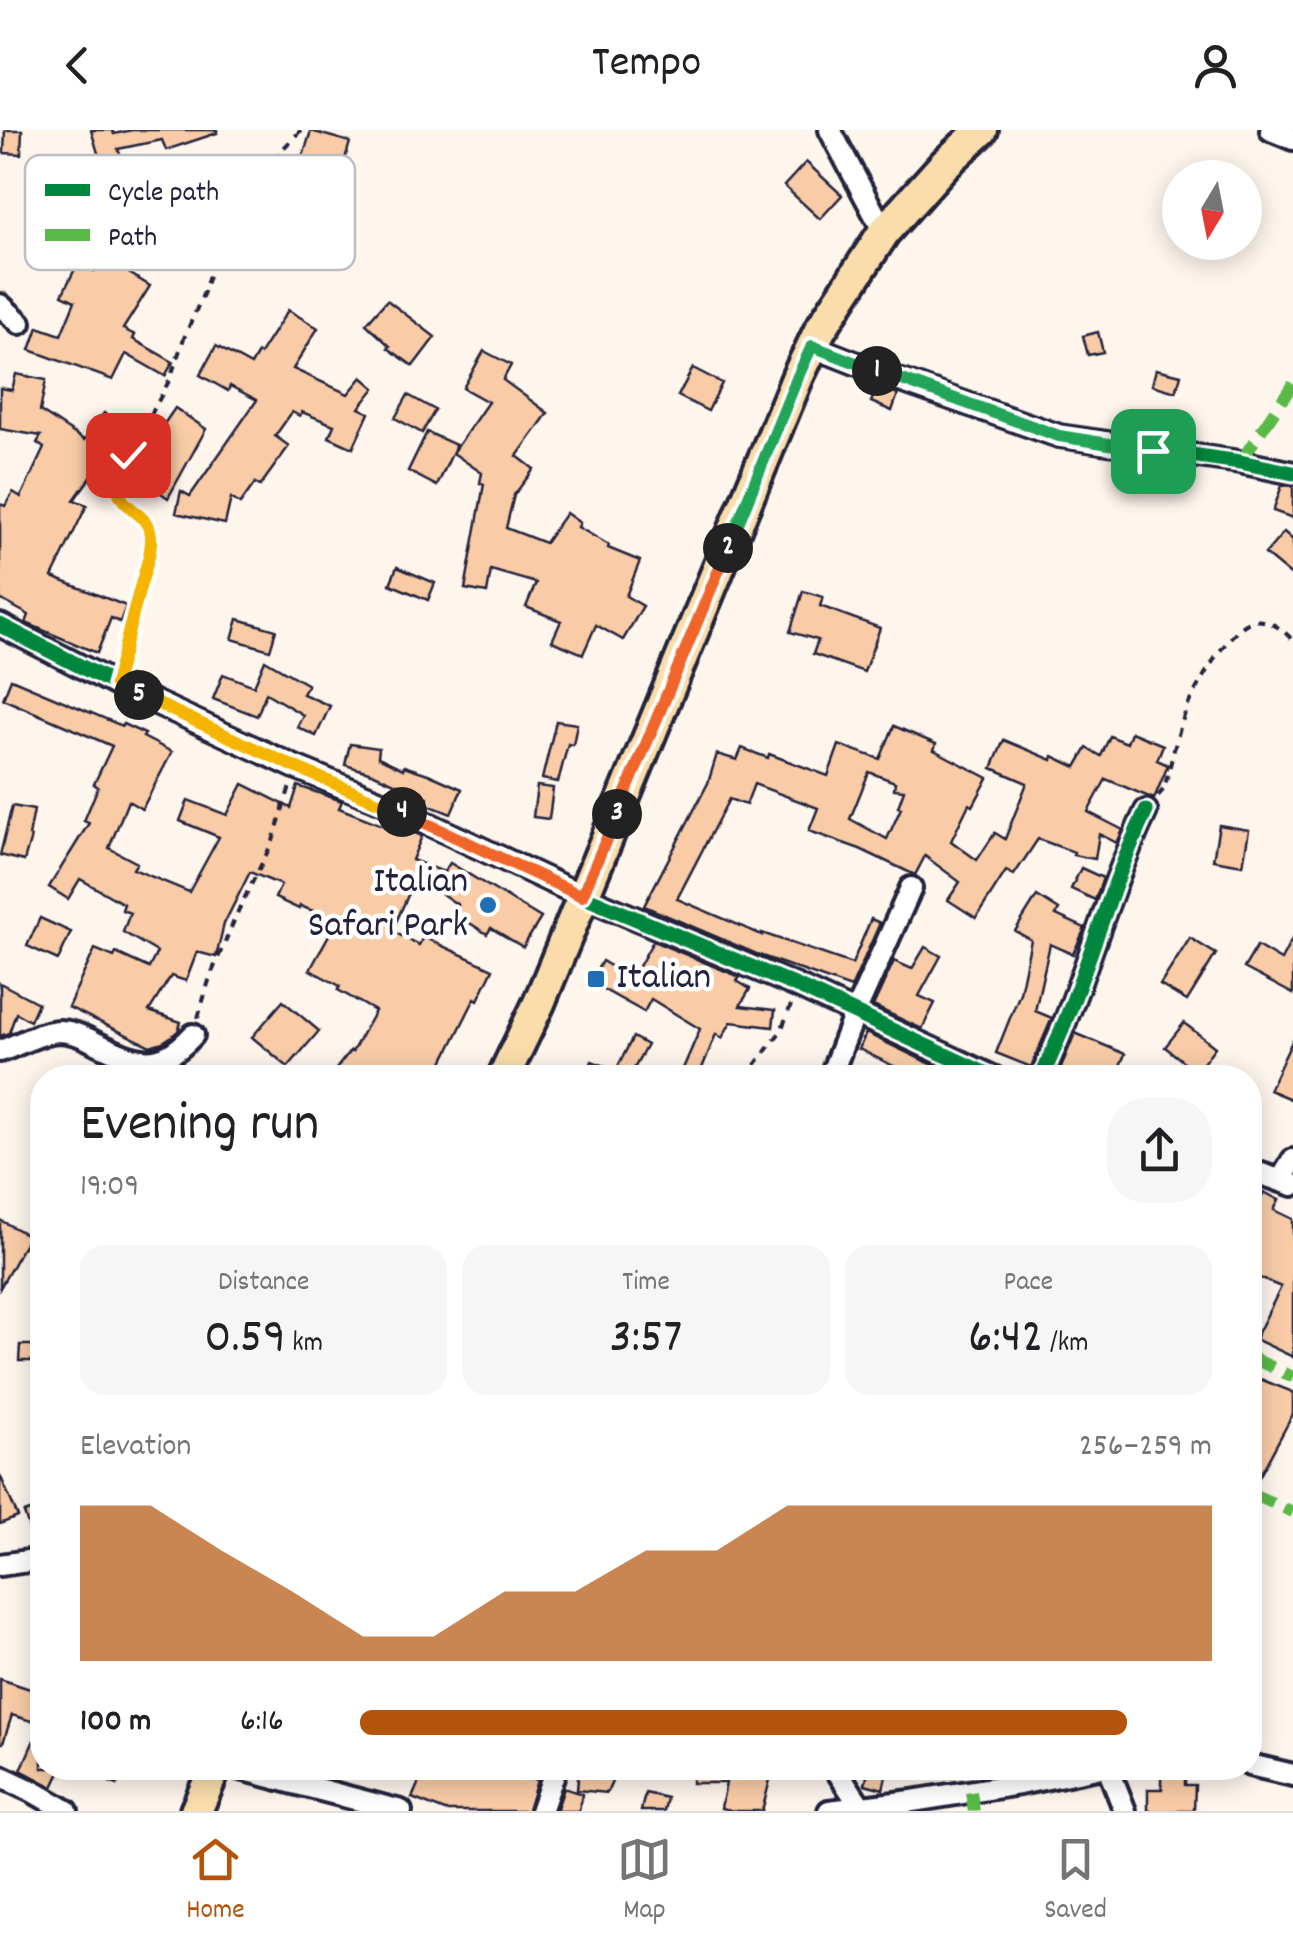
<!DOCTYPE html>
<html lang="en">
<head>
<meta charset="utf-8">
<style>
	:root { --surface:#fff; --page:#f6f6f6; --text:#202124; --muted:#757577; --line:#e0e0e0; --accent:#b45309 }
	body { margin:0; font-family:Dekko,sans-serif; background:var(--page); color:var(--text); height:100vh; display:flex; flex-direction:column; font-size:38px; white-space:nowrap }
	* { box-sizing:border-box; margin:0 }
	p { font-size:32px; color:var(--muted) }
	.icon { flex:none; width:55px; height:55px; fill:none; stroke:currentColor; stroke-width:2; stroke-linecap:round; stroke-linejoin:round }
	.map { position:relative; flex:1; overflow:hidden }
	.sheet { position:absolute; left:30px; top:935px; width:1232px; height:715px; display:flex; flex-direction:column; background:var(--surface); border-radius:40px; box-shadow:0 5px 25px #0003 }
	.sheet>* { flex:none }
	.needle { width:65px; rotate:190deg }
	.buttons { position:absolute; left:1162px; top:30px; display:grid; gap:20px }
	.buttons a { display:grid; place-items:center; width:100px; height:100px; border-radius:50%; background:var(--surface); box-shadow:0 5px 25px #0003; font-size:50px }
	.pin { position:absolute; display:grid; place-items:center; width:85px; height:85px; color:#fff; margin:-42px; border-radius:20px; box-shadow:0 5px 15px #0006 }
	.km { position:absolute; width:50px; height:50px; margin:-25px; border-radius:50%; background:#222; color:#fff; font-size:28px; line-height:50px; text-align:center }
	.round { display:grid; place-items:center; flex:none; width:105px; height:105px; border-radius:40px; background:var(--page) }
	.overview { display:flex; align-items:center; justify-content:space-between; height:170px; padding:0 50px }
	h1 { font-size:55px; font-weight:600; line-height:75px }
	.metrics { display:grid; grid-template-columns:repeat(3,1fr); gap:15px; height:170px; padding:10px 50px }
	.metrics div { display:grid; align-content:center; border-radius:25px; background:var(--page); text-align:center }
	.metrics b { font-size:50px; font-weight:600 }
	.metrics small { font-size:28px; font-weight:400 }
	.metrics p { font-size:28px }
	.chart { height:280px; padding:20px 50px }
	.chart p { display:flex; justify-content:space-between }
	.chart svg { width:100%; height:180px; margin-top:10px; fill:var(--accent); opacity:.7 }
	ul { padding:0 50px; list-style:none; font-size:32px }
	li { display:grid; grid-template-columns:160px 120px 1fr; align-items:center; height:75px }
	li i { height:25px; border-radius:12px; background:var(--accent) }
	header { display:flex; justify-content:space-between; align-items:center; height:130px; padding:0 50px; background:var(--surface); font-size:45px; font-weight:600 }
	.dock { display:flex; justify-content:space-around; align-items:center; height:140px; border-top:2px solid var(--line); background:var(--surface); font-size:28px; color:var(--muted) }
	.dock a { display:grid; justify-items:center; gap:5px }
	.dock .on { color:var(--accent) }
	.map>svg:first-child { display:block }
	.building { fill:#f9cca7; stroke:#22223b; stroke-width:2.5; fill-rule:evenodd }
	.lines { fill:none; stroke-linecap:round; stroke-linejoin:round }
	.street-casing { stroke:#22223b; stroke-width:28 }
	.primary-casing { stroke:#22223b; stroke-width:38 }
	.path { stroke:#22223b; stroke-width:4; stroke-dasharray:8 8; stroke-linecap:butt }
	.street { stroke:#fff; stroke-width:20 }
	.primary { stroke:#faddab; stroke-width:30 }
	.quiet { stroke:#58b947; stroke-width:12; stroke-dasharray:25 12; stroke-linecap:butt }
	.cycleway-casing { stroke:#fff; stroke-width:21 }
	.cycleway { stroke:#00873e; stroke-width:15 }
	.split-1-casing { stroke:#fff; stroke-width:20 }
	.split-2-casing { stroke:#fff; stroke-width:20 }
	.split-3-casing { stroke:#fff; stroke-width:20 }
	.split-4-casing { stroke:#fff; stroke-width:20 }
	.split-5-casing { stroke:#fff; stroke-width:20 }
	.split-6-casing { stroke:#fff; stroke-width:20 }
	.split-1 { stroke:#22a559; stroke-width:12 }
	.split-2 { stroke:#22a559; stroke-width:12 }
	.split-3 { stroke:#f0652b; stroke-width:12 }
	.split-4 { stroke:#f0652b; stroke-width:12 }
	.split-5 { stroke:#f5b400; stroke-width:12 }
	.split-6 { stroke:#f5b400; stroke-width:12 }
	.poi-dot { fill:#1f6fb2; stroke:#fff; stroke-width:4 }
	.labels { text-anchor:middle; dominant-baseline:central; stroke-width:9; stroke-linejoin:round; paint-order:stroke }
	.poi-label { font-size:38px; fill:#22223b; stroke:#fff; text-anchor:end }
	.key { fill:#fff; stroke:#bdbdc4; stroke-width:2.5 }
	.key-label { font-size:28px; fill:#22223b }
</style>
</head>
<body>
<header><svg class="icon" aria-label="back" viewBox="0 0 24 24"><path d="M15 5l-7 7 7 7"/></svg>Tempo<svg class="icon" aria-label="person" viewBox="0 0 24 24"><circle cx="12" cy="8" r="4"/><path d="M4 21q1-7 8-7t8 7"/></svg></header>
<div class="map">
<svg width="1293" height="1681" viewBox="0 0 1293 1681">
	<rect width="100%" height="100%" fill="#fef5ed"/>
	<filter id="ink" filterUnits="userSpaceOnUse"><feTurbulence type="fractalNoise" baseFrequency=".01" numOctaves="2"/><feDisplacementMap in="SourceGraphic" scale="20" xChannelSelector="R" yChannelSelector="G"/><feConvolveMatrix kernelMatrix="1 2 1 2 8 2 1 2 1" color-interpolation-filters="sRGB"/></filter>
	<g filter="url(#ink)">
		<g class="building">
			<polygon points="5,0 22,0 21,24 4,23"/>
			<polygon points="91,0 112,0 114,4 132,0 217,0 217,3 166,20 162,10 118,19 121,27 114,30 108,56"/>
			<polygon points="311,1 350,12 342,39 320,66 289,41 304,23"/>
			<polygon points="806,32 842,65 820,89 784,56"/>
			<polygon points="51,47 93,60 96,54 120,64 107,94 145,115 129,143 150,156 123,199 135,205 133,209 173,232 165,246 126,224 113,250 30,220 38,197 61,205 75,171 62,165 78,133 94,141 110,116 75,100 85,78 45,66"/>
			<polygon points="387,170 435,207 413,236 388,218 390,216 366,194"/>
			<polygon points="288,180 318,198 293,239 348,264 362,247 375,258 359,278 369,283 353,318 329,307 334,295 302,282 300,286 292,282 275,306 289,316 260,356 255,353 240,374 231,368 225,394 176,383 181,361 190,366 257,270 230,256 228,261 200,245 216,216 251,235 258,223 260,224"/>
			<polygon points="1098,202 1103,222 1088,225 1083,206"/>
			<polygon points="484,221 511,235 503,250 548,283 517,326 534,339 514,365 506,398 545,413 566,383 580,393 578,397 609,415 608,418 640,431 626,466 643,476 623,510 596,495 583,524 552,511 561,491 526,477 536,453 491,440 487,463 465,459 484,354 480,353 482,343 453,323 488,272 463,258"/>
			<polygon points="693,238 722,253 708,281 678,266"/>
			<polygon points="1156,239 1181,245 1176,262 1152,255"/>
			<polygon points="16,244 46,250 40,281 84,310 104,283 124,299 129,293 153,310 175,278 206,299 168,368 118,333 114,338 103,330 74,370 87,375 52,447 126,476 120,492 111,488 97,523 26,493 29,485 0,469 0,374 5,376 13,362 21,367 44,318 37,313 41,306 0,299 0,258 12,260"/>
			<polygon points="877,257 898,264 892,281 871,272"/>
			<polygon points="408,265 435,280 422,303 395,288"/>
			<polygon points="427,302 456,315 437,356 408,341"/>
			<polygon points="1282,355 1293,356 1293,388 1273,381"/>
			<polygon points="1284,402 1293,410 1293,447 1265,424"/>
			<polygon points="397,437 435,453 428,470 390,454"/>
			<polygon points="803,461 823,467 820,476 880,498 864,542 813,524 818,510 790,502"/>
			<polygon points="238,489 276,500 270,520 232,509"/>
			<polygon points="265,530 308,555 303,564 330,576 316,606 297,597 303,585 266,563 257,586 213,569 223,544 254,556"/>
			<polygon points="11,549 122,596 123,594 145,604 143,607 172,622 142,679 128,671 109,718 137,733 133,739 189,762 219,707 180,691 188,670 227,685 243,654 291,678 298,656 342,671 339,678 397,701 399,696 422,706 412,730 444,742 450,733 541,788 523,817 491,798 487,804 465,790 453,781 458,775 423,751 421,757 413,754 392,801 419,815 423,807 493,839 478,870 475,868 435,948 329,948 350,921 352,922 375,881 338,860 340,856 310,840 337,790 300,776 299,779 275,768 281,755 250,742 224,794 216,827 197,822 186,851 171,846 149,881 181,892 178,901 172,906 163,912 150,916 68,877 95,819 114,827 116,823 149,838 157,822 123,802 130,783 122,780 124,774 80,749 68,769 49,757 89,693 84,691 98,657 94,654 112,616 3,569"/>
			<polygon points="556,591 577,594 573,615 568,614 558,652 542,649"/>
			<path d="M894 596 936 614 934 620 988 648 973 676 969 674 951 711 977 730 995 703 1005 709 1027 653 992 638 1004 610 1052 630 1053 626 1076 637 1087 618 1101 626 1110 606 1127 613 1131 602 1163 615 1157 630 1168 635 1154 669 1106 649 1088 682 1123 700 1117 713 1099 704 1095 729 1073 725 1074 722 1038 709 1014 745 1006 741 976 788 948 770 960 752 925 726 915 745 860 719 809 701 818 678 754 654 746 675 729 669 677 769 762 805V803L852 834 871 789 880 793 851 858 759 825 644 776 708 653 717 624 737 630 742 618 768 628 769 624 828 646 839 615 880 629ZM869 642 895 652 894 659 904 660 898 677 901 678 887 709 850 689Z"/>
			<polygon points="350,614 379,618 378,627 403,639 404,636 428,644 462,659 451,684 426,674 428,668 372,643 345,635"/>
			<polygon points="537,656 553,658 549,689 533,687"/>
			<polygon points="12,676 34,680 29,706 31,707 24,731 0,725"/>
			<polygon points="1219,695 1249,700 1243,735 1213,730"/>
			<polygon points="1081,738 1103,748 1095,770 1071,759"/>
			<polygon points="1037,766 1059,780 1056,785 1085,798 1073,824 1050,814 1035,881 1052,888 1031,937 996,923 1020,863 1031,810 1015,801"/>
			<polygon points="40,788 71,802 58,830 27,816"/>
			<polygon points="1293,807 1293,864 1244,838 1257,816 1281,830"/>
			<polygon points="1190,808 1216,824 1187,871 1160,855"/>
			<polygon points="653,811 740,847 737,851 750,859 740,876 775,880 773,897 731,892 722,908 716,904 698,948 679,948 700,899 651,869 644,882 590,852 602,831 632,849"/>
			<polygon points="925,817 941,826 919,866 935,873 922,899 873,876 894,831 912,839"/>
			<polygon points="0,853 38,873 30,891 16,883 9,903 0,906"/>
			<polygon points="283,871 319,901 288,937 252,907"/>
			<polygon points="1184,893 1215,917 1192,948 1176,948 1184,932 1165,917"/>
			<polygon points="866,903 910,924 960,948 918,948 859,919"/>
			<polygon points="1075,903 1125,924 1115,948 1057,947"/>
			<polygon points="633,907 647,915 630,946 632,948 585,948 592,931 616,940"/>
			<polygon points="1293,909 1293,970 1269,960"/>
			<polygon points="1264,1062 1279,1070 1274,1080 1293,1089 1293,1227 1255,1209 1281,1157 1250,1144 1250,1090"/>
			<polygon points="0,1090 29,1106 0,1158"/>
			<polygon points="20,1215 42,1215 42,1231 19,1231"/>
			<polygon points="1250,1245 1293,1262 1293,1284 1250,1364"/>
			<polygon points="0,1345 18,1387 0,1394"/>
			<polygon points="42,1377 42,1416 35,1416 24,1383"/>
			<polygon points="0,1549 42,1563 42,1638 62,1638 53,1657 21,1640 41,1594 12,1585 3,1613 0,1613"/>
			<polygon points="76,1638 125,1638 117,1655"/>
			<polygon points="425,1638 538,1638 533,1649 537,1650 528,1681 445,1681 412,1668"/>
			<polygon points="579,1638 618,1638 607,1663 577,1660"/>
			<polygon points="692,1638 729,1638 771,1646 762,1681 734,1681 721,1678 726,1653 692,1653"/>
			<polygon points="869,1638 888,1638 883,1659 865,1654"/>
			<polygon points="1162,1645 1185,1646 1185,1655 1195,1655 1194,1681 1148,1681 1148,1659 1162,1659"/>
			<polygon points="564,1658 582,1664 579,1681 556,1681"/>
			<polygon points="645,1663 667,1668 664,1681 641,1681"/>
		</g>
		<g class="lines">
			<g class="street-casing">
				<g id="street">
					<polyline points="830,0 884,102"/>
					<polyline points="1271,0 1293,9"/>
					<polyline points="0,175 20,193"/>
					<polyline points="812,216 893,248 1059,306 1240,332 1293,343"/>
					<polyline points="0,495 115,554 295,637 384,673 582,766 799,857 995,948"/>
					<path d="M0 921C19 915 39 902 59 901 72 901 85 907 96 913 138 933 159 942 193 905"/>
					<polyline points="830,948 855,883 911,758"/>
					<path d="M1041 948C1082 861 1105 767 1146 681"/>
					<polyline points="1250,1040 1293,1055"/>
					<polyline points="1281,1050 1293,1030"/>
					<polyline points="0,1435 42,1429"/>
					<polyline points="1250,1635 1293,1645"/>
					<polyline points="237,1638 401,1681"/>
					<polyline points="835,1638 861,1677"/>
					<polyline points="1108,1638 1125,1681"/>
					<polyline points="0,1646 34,1662 67,1681"/>
					<polyline points="541,1681 556,1638"/>
					<polyline points="829,1681 912,1671 1019,1654 1097,1638"/>
				</g>
			</g>
			<g class="primary-casing">
				<g id="primary">
					<polyline points="503,948 539,873 798,246 820,200 884,102 944,35 982,0"/>
					<polyline points="196,1681 215,1638"/>
				</g>
			</g>
			<g class="path">
				<polyline points="120,535 148,429 151,407 147,394 137,381 121,367 119,358 123,337 170,249 184,208 204,162 222,102 242,61 301,0"/>
				<path d="M1158 666 1164 659C1172 630 1178 596 1191 569 1202 548 1226 506 1246 494 1262 484 1283 498 1293 511"/>
				<polyline points="198,888 210,847 239,779 273,711 290,656"/>
				<polyline points="745,948 781,901 791,875"/>
			</g>
			<use href="#street" class="street"/>
			<use href="#primary" class="primary"/>
			<g class="quiet">
				<polyline points="1240,332 1293,254"/>
				<polyline points="1250,1227 1293,1247"/>
				<polyline points="1250,1363 1293,1382"/>
				<polyline points="971,1662 974,1681"/>
			</g>
			<g class="cycleway-casing">
				<g id="cycleway">
					<polyline points="812,216 893,248 1059,306 1240,332 1293,343"/>
					<polyline points="0,495 115,554 295,637 384,673 582,766 799,857 995,948"/>
					<path d="M1041 948C1082 861 1105 767 1146 681"/>
				</g>
			</g>
			<use href="#cycleway" class="cycleway"/>
		</g>
	</g>
	<g class="lines" filter="url(#ink)">
		<g class="split-1-casing">
			<polyline id="split-1" points="877,241 1059,306 1153,321"/>
		</g>
		<g class="split-2-casing">
			<polyline id="split-2" points="728,418 798,246 812,216 877,241"/>
		</g>
		<g class="split-3-casing">
			<polyline id="split-3" points="617,684 728,418"/>
		</g>
		<g class="split-4-casing">
			<polyline id="split-4" points="402,682 582,766 617,684"/>
		</g>
		<g class="split-5-casing">
			<polyline id="split-5" points="139,565 295,637 402,682"/>
		</g>
		<g class="split-6-casing">
			<path id="split-6" d="M128 325C124 336 116 352 119 363 123 378 150 385 151 407 152 422 145 440 141 454 132 487 124 521 115 554L139 565"/>
		</g>
		<use href="#split-1" class="split-1"/>
		<use href="#split-2" class="split-2"/>
		<use href="#split-3" class="split-3"/>
		<use href="#split-4" class="split-4"/>
		<use href="#split-5" class="split-5"/>
		<use href="#split-6" class="split-6"/>
	</g>
	<g class="poi-dot">
		<circle cx="488" cy="775" r="10"/>
		<rect x="586" y="839" width="20" height="20" rx="5"/>
	</g>
	<g class="labels">
		<g class="poi-label">
			<text x="468" y="753">Italian<tspan x="468" dy="44">Safari Park</tspan></text>
			<text x="616" y="849" text-anchor="start">Italian</text>
		</g>
	</g>
	<rect x="25" y="25" width="330" height="115" rx="15" class="key"/>
	<rect x="45" y="54" width="45" height="12" fill="#00873e"/>
	<rect x="45" y="99" width="45" height="12" fill="#58b947"/>
	<g class="key-label">
		<text x="108" y="70">Cycle path</text>
		<text x="108" y="115">Path</text>
	</g>
</svg>
<div class="buttons">
<a><svg class="needle" viewBox="-14 -14 28 28"><path d="M0-13l5 13h-10z" fill="#e53935"/><path d="M0 13l5-13h-10z" fill="#757577"/></svg></a>
</div>
<div class="pin" style="left:1153px;top:321px;background:#1e9e55"><svg class="icon" aria-label="arrive" viewBox="0 0 24 24"><path d="M6 21V4h12l-3 4 3 4H6"/></svg></div>
<div class="pin" style="left:128px;top:325px;background:#d93025"><svg class="icon" aria-label="check" viewBox="0 0 24 24"><path d="M5 12l5 5 9-10"/></svg></div>
<b class="km" style="left:877px;top:241px">1</b>
<b class="km" style="left:728px;top:418px">2</b>
<b class="km" style="left:617px;top:684px">3</b>
<b class="km" style="left:402px;top:682px">4</b>
<b class="km" style="left:139px;top:565px">5</b>
<section class="sheet">
<div class="overview"><div><h1>Evening run</h1><p>19:09</p></div><a class="round"><svg class="icon" aria-label="share" viewBox="0 0 24 24"><path d="M12 15V3M7 8l5-5 5 5M5 13v7h14v-7"/></svg></a></div>
<div class="metrics">
<div><p>Distance</p><b>0.59<small> km</small></b></div>
<div><p>Time</p><b>3:57</b></div>
<div><p>Pace</p><b>6:42<small> /km</small></b></div>
</div>
<div class="chart"><p><span>Elevation</span>256–259 m</p>
<svg viewBox="0 0 160 44" preserveAspectRatio="none"><path d="M0 44V6L10 6L20 17L30 27L40 38L50 38L60 27L70 27L80 17L90 17L100 6L110 6L120 6L130 6L140 6L150 6L160 6V44z"/></svg>
</div>
<ul>
<li><b>100 m</b>6:16<i style="width:90%"></i></li>
</ul>
</section>
</div>
<nav class="dock">
<a class="on"><svg class="icon" aria-label="home" viewBox="0 0 24 24"><path d="M3 11l9-7 9 7M6 9v11h12V9"/></svg>Home</a>
<a><svg class="icon" aria-label="map" viewBox="0 0 24 24"><path d="M3 6l6-2 6 2 6-2v14l-6 2-6-2-6 2zM9 4v14M15 6v14"/></svg>Map</a>
<a><svg class="icon" aria-label="saved" viewBox="0 0 24 24"><path d="M7 4h10v16l-5-4-5 4z"/></svg>Saved</a>
</nav>
</body>
</html>
